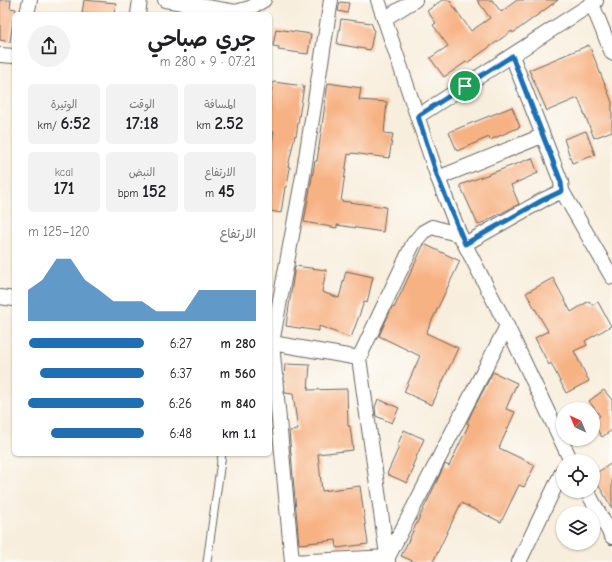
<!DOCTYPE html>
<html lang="ar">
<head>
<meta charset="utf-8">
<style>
	:root { --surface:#fff; --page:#f2f2f2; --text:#202124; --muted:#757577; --accent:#1f6fb2 }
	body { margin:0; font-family:"Comic Neue","Playpen Sans Arabic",sans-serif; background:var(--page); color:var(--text); direction:rtl; height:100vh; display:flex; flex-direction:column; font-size:15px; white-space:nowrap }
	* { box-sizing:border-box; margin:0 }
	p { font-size:13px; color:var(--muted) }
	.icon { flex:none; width:22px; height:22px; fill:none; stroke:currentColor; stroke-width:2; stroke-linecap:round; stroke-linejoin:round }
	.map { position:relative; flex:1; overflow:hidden; direction:ltr }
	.side { position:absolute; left:12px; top:12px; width:260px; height:444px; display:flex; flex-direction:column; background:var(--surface); border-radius:6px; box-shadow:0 1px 3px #0004; direction:rtl }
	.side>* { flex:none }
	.needle { width:26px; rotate:316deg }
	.fabs { position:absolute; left:556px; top:402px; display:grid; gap:8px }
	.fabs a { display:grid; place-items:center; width:44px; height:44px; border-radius:50%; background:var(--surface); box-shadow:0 1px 3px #0004; font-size:20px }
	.pin { position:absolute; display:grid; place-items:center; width:34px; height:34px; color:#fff; margin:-17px; border:2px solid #fff; border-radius:50%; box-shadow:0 1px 4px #0007 }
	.round { display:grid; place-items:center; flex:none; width:42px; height:42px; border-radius:21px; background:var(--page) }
	.head { display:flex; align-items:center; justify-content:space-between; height:68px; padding:0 16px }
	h1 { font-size:22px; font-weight:600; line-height:30px }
	.stats { display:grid; grid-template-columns:repeat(3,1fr); gap:6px; height:68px; padding:4px 16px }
	.stats div { display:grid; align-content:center; border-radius:6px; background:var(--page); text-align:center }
	.stats b { font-size:17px; font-weight:600 }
	.stats small { font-size:11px; font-weight:400 }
	.stats p { font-size:11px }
	.chart { height:112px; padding:8px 16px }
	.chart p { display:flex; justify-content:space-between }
	.chart svg { width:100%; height:72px; margin-top:4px; fill:var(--accent); opacity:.7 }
	ul { padding:0 16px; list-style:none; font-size:13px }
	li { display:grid; grid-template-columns:64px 48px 1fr; align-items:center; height:30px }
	li i { height:10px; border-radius:5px; background:var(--accent) }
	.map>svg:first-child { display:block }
	.building { fill:#f7b284 }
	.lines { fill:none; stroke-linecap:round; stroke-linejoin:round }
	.service-casing { stroke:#696660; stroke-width:9 }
	.minor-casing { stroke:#696660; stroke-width:16 }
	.service { stroke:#fff; stroke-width:7 }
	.minor { stroke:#fff; stroke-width:14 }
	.route-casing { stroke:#fff; stroke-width:8 }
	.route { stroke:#1f6fb2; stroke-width:5 }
</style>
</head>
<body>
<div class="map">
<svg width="612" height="562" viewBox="0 0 612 562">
	<rect width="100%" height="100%" fill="#fdfcf7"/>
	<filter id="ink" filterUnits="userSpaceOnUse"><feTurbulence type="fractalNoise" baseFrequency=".025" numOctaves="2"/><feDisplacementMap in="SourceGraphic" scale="8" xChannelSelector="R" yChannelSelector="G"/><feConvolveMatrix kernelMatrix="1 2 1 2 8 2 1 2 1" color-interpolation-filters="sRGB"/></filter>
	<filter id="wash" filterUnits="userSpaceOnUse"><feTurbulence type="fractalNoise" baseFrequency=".012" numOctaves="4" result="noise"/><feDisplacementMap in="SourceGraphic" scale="16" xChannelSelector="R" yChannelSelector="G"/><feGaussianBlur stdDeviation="0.9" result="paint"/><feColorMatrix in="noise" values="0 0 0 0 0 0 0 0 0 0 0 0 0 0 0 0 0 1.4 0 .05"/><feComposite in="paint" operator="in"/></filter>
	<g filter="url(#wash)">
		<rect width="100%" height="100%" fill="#f8eedd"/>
		<g id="blocks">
			<g class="building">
				<polygon points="0,0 11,0 10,8 16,9 15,14 14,14 10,42 0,40"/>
				<polygon points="84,0 116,3 114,14 82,14"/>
				<polygon points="442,0 449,0 471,31 490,18 477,0 492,0 501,12 517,0 558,0 513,33 512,31 467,63 466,62 444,77 430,58 448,46 433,25 436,23 427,11"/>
				<polygon points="340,2 349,3 347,13 338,11"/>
				<polygon points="341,19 371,23 374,30 370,50 337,44"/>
				<polygon points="276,29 311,34 308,54 278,50 279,47 273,46"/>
				<polygon points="589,45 612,102 612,131 594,138 578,98 547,111 529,70"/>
				<polygon points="273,82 304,86 296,136 295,135 288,167 290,167 287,187 285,187 281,213 270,211 270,153 274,132 270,132 270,101"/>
				<polygon points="328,83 361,88 359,100 387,102 384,133 393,134 389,158 352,153 351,155 348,154 341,201 386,207 383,232 337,225 337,228 304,222 315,161 317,161"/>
				<polygon points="512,107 520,127 490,140 489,137 457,151 449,132"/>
				<polygon points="586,131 595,155 572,163 564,139"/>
				<polygon points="532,158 538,173 511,185 519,204 478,225 460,185"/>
				<polygon points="424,244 460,261 426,333 458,348 432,405 404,392 420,356 379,336 392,307 394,308"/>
				<polygon points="295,266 326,270 322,292 339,298 346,271 373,277 367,303 364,302 351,338 319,326 319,331 286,326"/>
				<polygon points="553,278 571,312 589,301 592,305 598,302 611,326 585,341 587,345 574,351 589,381 566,393 551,363 549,365 535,338 548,331 526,293"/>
				<polygon points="285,364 310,365 308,390 347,389 348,426 350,426 353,450 318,454 322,491 360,486 368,544 337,548 336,540 299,544 289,431 298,430 293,394 285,393 284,379"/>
				<polygon points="493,372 517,383 506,409 515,412 499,448 535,465 524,487 519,485 501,522 461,503 433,562 415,562 401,556 445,464 449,466 469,424 467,423 472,412"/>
				<polygon points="604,390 612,400 612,430 602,437 593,424 593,421 600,416 589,401"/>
				<polygon points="378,399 399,408 392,423 376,416 375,407"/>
				<polygon points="404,430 424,439 412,467 414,468 407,483 387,474 399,447 397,446"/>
				<polygon points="612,463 612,508 593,476 593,475"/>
			</g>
		</g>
	</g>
	<g filter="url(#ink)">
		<use href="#blocks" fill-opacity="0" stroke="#696660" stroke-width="1"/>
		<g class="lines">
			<g class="service-casing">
				<polyline id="service" points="207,562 222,454"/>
			</g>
			<g class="minor-casing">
				<g id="minor">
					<polyline points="165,0 236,12 250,8 264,0"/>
					<polyline points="378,0 438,178 460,235 507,326 571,461"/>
					<polyline points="592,4 612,53"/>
					<polyline points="27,14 30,0"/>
					<polyline points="138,14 140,0"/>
					<polyline points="384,19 415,0"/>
					<polyline points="0,55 14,56"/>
					<polyline points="418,116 596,1"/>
					<polyline points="438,178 542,136"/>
					<polyline points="562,191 612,277"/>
					<polyline points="465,244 543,200 562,191 561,182 512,56"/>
					<polyline points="0,297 14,299"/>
					<polyline points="270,343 272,343 303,176 331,0"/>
					<polyline points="587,491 612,537"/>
					<polyline points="388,557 507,326"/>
					<polyline points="292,562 272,343 359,358"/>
					<polyline points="292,562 388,557"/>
					<polyline points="388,562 359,358 413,244 423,232 432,227 460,235"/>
					<polyline points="519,562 563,470"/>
				</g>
			</g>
			<use href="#service" class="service"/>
			<use href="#minor" class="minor"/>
		</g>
	</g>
	<g class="lines" filter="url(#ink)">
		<g class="route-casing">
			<polygon id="route" points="512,56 561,182 562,191 543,200 465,244 438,178 418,116"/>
		</g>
		<use href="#route" class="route"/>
	</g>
</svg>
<div class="fabs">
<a><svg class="needle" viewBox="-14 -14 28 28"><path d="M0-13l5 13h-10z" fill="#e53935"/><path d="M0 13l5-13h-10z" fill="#757577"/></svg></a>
<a><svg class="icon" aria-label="locate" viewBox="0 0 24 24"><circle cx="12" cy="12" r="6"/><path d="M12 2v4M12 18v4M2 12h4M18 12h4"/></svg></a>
<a><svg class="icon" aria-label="layers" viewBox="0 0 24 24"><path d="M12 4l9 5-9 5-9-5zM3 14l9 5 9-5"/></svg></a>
</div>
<div class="pin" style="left:465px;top:86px;background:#1e9e55"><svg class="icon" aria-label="arrive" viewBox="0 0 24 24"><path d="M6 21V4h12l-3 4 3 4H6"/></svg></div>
<section class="side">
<div class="head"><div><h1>جري صباحي</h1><p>07:21 · 9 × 280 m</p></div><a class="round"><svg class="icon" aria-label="share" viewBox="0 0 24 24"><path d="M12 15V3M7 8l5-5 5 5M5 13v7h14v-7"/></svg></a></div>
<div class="stats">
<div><p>المسافة</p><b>2.52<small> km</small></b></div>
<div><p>الوقت</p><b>17:18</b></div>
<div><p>الوتيرة</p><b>6:52<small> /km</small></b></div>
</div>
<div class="stats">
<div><p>الارتفاع</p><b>45<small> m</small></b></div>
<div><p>النبض</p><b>152<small> bpm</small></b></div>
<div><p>kcal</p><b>171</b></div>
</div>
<div class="chart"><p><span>الارتفاع</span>120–125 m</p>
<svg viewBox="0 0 160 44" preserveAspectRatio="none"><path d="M0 44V25L10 19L20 6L30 6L40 19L50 25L60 32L70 32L80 32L90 38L100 38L110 38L120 25L130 25L140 25L150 25L160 25V44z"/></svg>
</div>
<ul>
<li><b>280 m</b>6:27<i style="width:99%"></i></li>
<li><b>560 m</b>6:37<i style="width:90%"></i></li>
<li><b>840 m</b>6:26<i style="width:100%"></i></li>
<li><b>1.1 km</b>6:48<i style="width:80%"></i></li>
</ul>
</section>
</div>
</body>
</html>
